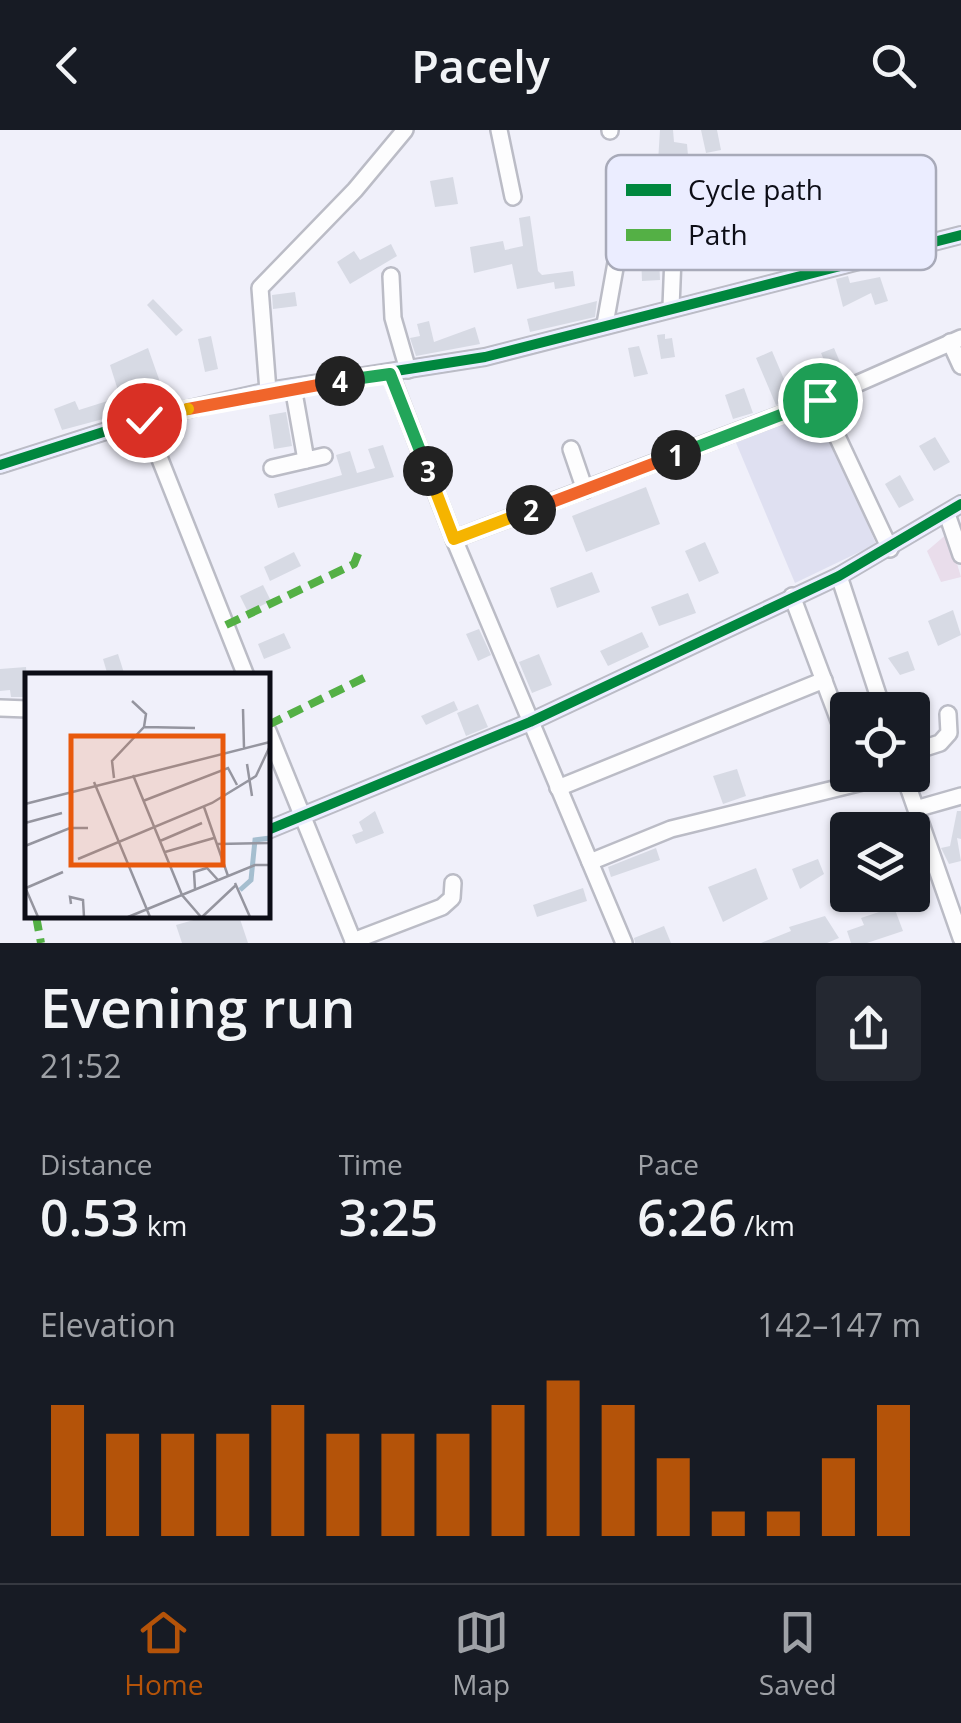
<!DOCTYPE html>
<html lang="en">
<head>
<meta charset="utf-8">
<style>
	:root { --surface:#171b24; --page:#242831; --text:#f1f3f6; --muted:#9ea1a6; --line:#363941; --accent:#b45309 }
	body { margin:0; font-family:"Open Sans",sans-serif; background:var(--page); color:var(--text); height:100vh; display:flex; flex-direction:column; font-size:38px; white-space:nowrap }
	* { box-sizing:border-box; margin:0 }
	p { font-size:32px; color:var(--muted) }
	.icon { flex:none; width:55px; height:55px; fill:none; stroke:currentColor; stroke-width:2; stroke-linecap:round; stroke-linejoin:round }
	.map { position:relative; height:813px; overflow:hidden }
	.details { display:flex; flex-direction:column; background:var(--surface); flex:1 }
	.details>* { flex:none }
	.controls { position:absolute; left:830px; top:562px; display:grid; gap:20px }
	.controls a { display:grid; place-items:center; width:100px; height:100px; border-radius:10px; background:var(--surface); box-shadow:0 2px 8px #0004; font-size:50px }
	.pin { position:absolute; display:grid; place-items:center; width:85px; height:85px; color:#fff; margin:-42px; border:5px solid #fff; border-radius:50%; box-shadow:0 2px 10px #0007 }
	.km { position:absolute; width:50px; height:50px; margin:-25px; border-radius:50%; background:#222; color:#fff; font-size:28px; line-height:50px; text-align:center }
	.round { display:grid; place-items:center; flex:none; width:105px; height:105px; border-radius:10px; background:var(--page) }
	.summary { display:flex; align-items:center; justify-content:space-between; height:170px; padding:0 40px }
	h1 { font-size:55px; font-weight:600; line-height:75px }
	.figures { display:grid; grid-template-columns:repeat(3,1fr); gap:15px; height:170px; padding:10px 40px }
	.figures div { display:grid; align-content:center }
	.figures b { font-size:50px; font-weight:600 }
	.figures small { font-size:28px; font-weight:400 }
	.figures p { font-size:28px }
	.chart { height:280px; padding:20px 40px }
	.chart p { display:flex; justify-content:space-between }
	.chart svg { width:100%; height:180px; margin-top:10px; stroke:var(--accent); stroke-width:6 }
	header { display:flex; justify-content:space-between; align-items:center; height:130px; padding:0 40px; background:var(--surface); font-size:45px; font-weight:600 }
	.tab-bar { display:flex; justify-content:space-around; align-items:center; height:140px; border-top:2px solid var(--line); background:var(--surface); font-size:28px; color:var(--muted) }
	.tab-bar a { display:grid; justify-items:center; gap:5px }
	.tab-bar .active { color:var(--accent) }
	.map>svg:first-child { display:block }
	.built { fill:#dfe0f1 }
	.green { fill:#e9ddeb }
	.building { fill:#d7dae4 }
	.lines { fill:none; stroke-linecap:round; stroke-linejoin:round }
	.minor-casing { stroke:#bbbcc6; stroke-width:20 }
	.minor { stroke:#fdfdfe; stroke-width:15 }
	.quiet { stroke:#54b045; stroke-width:8; stroke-dasharray:15 8; stroke-linecap:butt }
	.cycleway-casing { stroke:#ebedff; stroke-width:16 }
	.cycleway { stroke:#00873e; stroke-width:10 }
	.split-1-casing { stroke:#fff; stroke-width:20 }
	.split-2-casing { stroke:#fff; stroke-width:20 }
	.split-3-casing { stroke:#fff; stroke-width:20 }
	.split-4-casing { stroke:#fff; stroke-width:20 }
	.split-5-casing { stroke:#fff; stroke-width:20 }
	.split-6-casing { stroke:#fff; stroke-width:20 }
	.split-1 { stroke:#22a559; stroke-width:12 }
	.split-2 { stroke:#f0652b; stroke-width:12 }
	.split-3 { stroke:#f5b400; stroke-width:12 }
	.split-4 { stroke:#22a559; stroke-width:12 }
	.split-5 { stroke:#f0652b; stroke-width:12 }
	.split-6 { stroke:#f5b400; stroke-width:12 }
	.inset-river { fill:none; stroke:#a5becf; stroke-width:5 }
	.inset-road { fill:none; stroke:#95959f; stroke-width:2.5 }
	.view { fill:#e8590c; fill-opacity:0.15; stroke:#e8590c; stroke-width:5 }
	.inset-edge { fill:none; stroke:#0c0d16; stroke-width:5 }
	.key { fill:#ebedff; stroke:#a8aab9; stroke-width:2.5 }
	.key-label { font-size:28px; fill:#0c0d16 }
</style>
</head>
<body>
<header><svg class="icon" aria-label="back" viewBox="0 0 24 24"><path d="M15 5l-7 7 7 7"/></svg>Pacely<svg class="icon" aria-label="search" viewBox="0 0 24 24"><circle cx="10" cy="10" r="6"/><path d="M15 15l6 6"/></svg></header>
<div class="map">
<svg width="961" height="813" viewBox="0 0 961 813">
	<rect width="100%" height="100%" fill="#f0f0fa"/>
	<polygon class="built" points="816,273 876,414 795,453 734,308"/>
	<polygon class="green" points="948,403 961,447 941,452 927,421"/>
	<g class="building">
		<polygon points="660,0 673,0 674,12 687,14 688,26 658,32"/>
		<polygon points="701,0 717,0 721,20 706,23"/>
		<polygon points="453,47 458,74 435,77 430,51"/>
		<polygon points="530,86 538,141 542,145 573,141 575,156 555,159 554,152 517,159 512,134 474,143 470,117 503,111 505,120 523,116 519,88"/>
		<polygon points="391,114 397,126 350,154 337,132 354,121 360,130"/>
		<polygon points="641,126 659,126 660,150 642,151"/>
		<polygon points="848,146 850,153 880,147 888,171 875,175 871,163 843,177 836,149"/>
		<polygon points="295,162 297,176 273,179 272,165"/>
		<polygon points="153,169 183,200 176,206 147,175"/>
		<polygon points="597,171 595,187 530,202 527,189"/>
		<polygon points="429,191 434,212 475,197 480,214 416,226 410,208 420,206 417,194"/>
		<polygon points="665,204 665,209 672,208 675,227 661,229 657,205"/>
		<polygon points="211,206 218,239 205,242 198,209"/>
		<polygon points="639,216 648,244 634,247 628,218"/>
		<polygon points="148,218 167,272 62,300 54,279 75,271 79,280 120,267 110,235"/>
		<polygon points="834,218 845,244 832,249 821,223"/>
		<polygon points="772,221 792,268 776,275 756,228"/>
		<polygon points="744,258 753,283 733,289 725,265"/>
		<polygon points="286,282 292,316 274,319 269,285"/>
		<polygon points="935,307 950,332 934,341 919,316"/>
		<polygon points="383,315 394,347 278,378 274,364 342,345 336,325 350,321 357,343 375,338 368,319"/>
		<polygon points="900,345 914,370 899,378 885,354"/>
		<polygon points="646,357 660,394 586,422 572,386"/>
		<polygon points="705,412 719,443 699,452 685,421"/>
		<polygon points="294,422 301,436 270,451 264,437"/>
		<polygon points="592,442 600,462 557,478 550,458"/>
		<polygon points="263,455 271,471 248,482 240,466"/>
		<polygon points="688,463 696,483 659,496 651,477"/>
		<polygon points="953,480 961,505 938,516 928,491"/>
		<polygon points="479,499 491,525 478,531 466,504"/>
		<polygon points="642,502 649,517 608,536 600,521"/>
		<polygon points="284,503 291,518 264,529 258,514"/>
		<polygon points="908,521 915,540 900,545 888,528"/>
		<polygon points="118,524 125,546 108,546 103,529"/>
		<polygon points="539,524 552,555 532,563 519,532"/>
		<polygon points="26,537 28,567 11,567 10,560 0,561 0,539"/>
		<polygon points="454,571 458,580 426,595 421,586"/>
		<polygon points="478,574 488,597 466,606 457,583"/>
		<polygon points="737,639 746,666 723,674 713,646"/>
		<polygon points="375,681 384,703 356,714 352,705 363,701 359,692"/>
		<polygon points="957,681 961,681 961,709 957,708 961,731 949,734 941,718 950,716"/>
		<polygon points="656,718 660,730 611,747 608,737"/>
		<polygon points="818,729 824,744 800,759 792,739"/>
		<polygon points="756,738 768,769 723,792 708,757"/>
		<polygon points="583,758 587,771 537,787 533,775"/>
		<polygon points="894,777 903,801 867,813 851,813 847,801 864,795 861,788"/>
		<polygon points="208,786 239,786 248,813 182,813 176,795"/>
		<polygon points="825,786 839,808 827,813 761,813 791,801 789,797"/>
		<polygon points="664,796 671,813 635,813 634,808"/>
	</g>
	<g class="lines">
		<g class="minor-casing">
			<g id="minor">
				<polyline points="499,0 513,67"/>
				<polyline points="610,1 610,0"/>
				<polyline points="773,60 803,144"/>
				<polyline points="391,146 393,188 408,240"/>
				<polyline points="671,177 675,77"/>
				<polyline points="605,194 632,43"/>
				<polyline points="950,212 961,236"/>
				<polyline points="390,243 454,409 624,813"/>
				<polyline points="293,257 306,330"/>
				<polyline points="268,261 260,158 355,60 405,0"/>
				<polyline points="820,270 890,419"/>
				<polyline points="144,289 246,546"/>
				<polyline points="571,319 585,360"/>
				<polyline points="0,335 144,289 268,261 485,227 961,105"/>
				<polyline points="272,338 324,326"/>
				<polyline points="947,384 961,425"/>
				<polyline points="454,409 820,270 961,208"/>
				<polyline points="839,446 883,580"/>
				<polyline points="792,466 847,612"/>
				<polyline points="0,578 28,579"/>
				<polyline points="268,601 354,813"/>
				<polyline points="912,622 940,613 949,603 948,584"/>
				<polyline points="904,645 961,808"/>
				<polyline points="558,658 824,550"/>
				<polyline points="919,678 961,666"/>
				<polyline points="268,700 530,592 839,446 961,374"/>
				<polyline points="590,732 671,699 891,645"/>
				<polyline points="353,811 442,777 452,768 453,753"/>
			</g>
		</g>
		<use href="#minor" class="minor"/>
		<g class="quiet">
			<polyline points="226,495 354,434 360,419"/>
			<polyline points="268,595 368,546"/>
			<polyline points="36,786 41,813"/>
		</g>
		<g class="cycleway-casing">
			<g id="cycleway">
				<polyline points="0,335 144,289 268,261 485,227 961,105"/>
				<polyline points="268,700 530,592 839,446 961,374"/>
			</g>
		</g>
		<use href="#cycleway" class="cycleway"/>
	</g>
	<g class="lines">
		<g class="split-1-casing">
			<polyline id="split-1" points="676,325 820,270"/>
		</g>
		<g class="split-2-casing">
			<polyline id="split-2" points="531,380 676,325"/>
		</g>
		<g class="split-3-casing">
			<polyline id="split-3" points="428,341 454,409 531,380"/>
		</g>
		<g class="split-4-casing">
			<polyline id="split-4" points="340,251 390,244 428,341"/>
		</g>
		<g class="split-5-casing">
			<polyline id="split-5" points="188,279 340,251"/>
		</g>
		<g class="split-6-casing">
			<polyline id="split-6" points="144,290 188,279"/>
		</g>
		<use href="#split-1" class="split-1"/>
		<use href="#split-2" class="split-2"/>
		<use href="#split-3" class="split-3"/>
		<use href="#split-4" class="split-4"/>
		<use href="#split-5" class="split-5"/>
		<use href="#split-6" class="split-6"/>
	</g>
	<g transform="translate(25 543)">
		<rect width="245" height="245" fill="#f0f0fa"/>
		<path class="inset-river" d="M215 217 226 207 230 167 245 165"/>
		<path class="inset-road" d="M218 36 219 75M119 54 170 55M222 91 227 123M108 102 157 222 176 244M89 105 87 88 119 54 121 41 107 28M69 109 125 244M118 128 203 95 212 112M0 131 245 69M179 134 203 203M0 150 37 140M135 168 177 150M192 171 245 170M0 173 45 155H63M140 179 189 165M53 186 187 130 231 103 245 73M210 210 225 244M0 214 13 244M1 215 38 199M170 216 169 199 182 195 193 207M46 231 45 224 58 227 59 244M103 244 230 192H245M177 244 211 212"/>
		<path class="view" d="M46 63H198V192H46Z"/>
		<rect width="245" height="245" class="inset-edge"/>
	</g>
	<rect x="606" y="25" width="330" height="115" rx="15" class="key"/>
	<rect x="626" y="54" width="45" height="12" fill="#00873e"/>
	<rect x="626" y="99" width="45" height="12" fill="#54b045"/>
	<g class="key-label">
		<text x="688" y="70">Cycle path</text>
		<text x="688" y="115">Path</text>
	</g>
</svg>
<div class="controls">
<a><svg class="icon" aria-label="locate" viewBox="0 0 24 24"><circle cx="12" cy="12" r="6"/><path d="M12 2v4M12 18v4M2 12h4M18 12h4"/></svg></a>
<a><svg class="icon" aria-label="layers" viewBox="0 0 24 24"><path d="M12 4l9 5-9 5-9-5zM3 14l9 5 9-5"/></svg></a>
</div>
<div class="pin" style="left:820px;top:270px;background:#1e9e55"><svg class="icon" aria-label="arrive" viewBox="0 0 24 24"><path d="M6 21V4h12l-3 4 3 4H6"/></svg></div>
<div class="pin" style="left:144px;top:290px;background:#d93025"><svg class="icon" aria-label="check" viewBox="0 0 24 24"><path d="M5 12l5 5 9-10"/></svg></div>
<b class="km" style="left:676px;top:325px">1</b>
<b class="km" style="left:531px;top:380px">2</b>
<b class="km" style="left:428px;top:341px">3</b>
<b class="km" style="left:340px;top:251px">4</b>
</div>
<section class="details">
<div class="summary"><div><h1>Evening run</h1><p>21:52</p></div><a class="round"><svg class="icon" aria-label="share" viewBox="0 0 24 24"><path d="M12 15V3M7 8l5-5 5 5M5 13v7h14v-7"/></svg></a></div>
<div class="figures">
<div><p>Distance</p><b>0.53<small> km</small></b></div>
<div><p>Time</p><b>3:25</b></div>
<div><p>Pace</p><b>6:26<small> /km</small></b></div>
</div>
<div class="chart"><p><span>Elevation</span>142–147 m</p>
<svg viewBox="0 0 160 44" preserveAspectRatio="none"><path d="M5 44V12M15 44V19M25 44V19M35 44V19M45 44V12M55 44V19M65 44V19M75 44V19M85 44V12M95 44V6M105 44V12M115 44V25M125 44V38M135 44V38M145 44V25M155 44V12"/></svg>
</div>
</section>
<nav class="tab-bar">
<a class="active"><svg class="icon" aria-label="home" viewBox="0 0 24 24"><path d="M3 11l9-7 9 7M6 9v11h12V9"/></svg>Home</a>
<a><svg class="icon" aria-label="map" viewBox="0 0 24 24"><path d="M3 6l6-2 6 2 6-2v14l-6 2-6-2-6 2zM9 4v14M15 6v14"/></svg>Map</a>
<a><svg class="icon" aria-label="saved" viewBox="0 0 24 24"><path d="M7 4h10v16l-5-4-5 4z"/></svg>Saved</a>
</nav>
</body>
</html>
